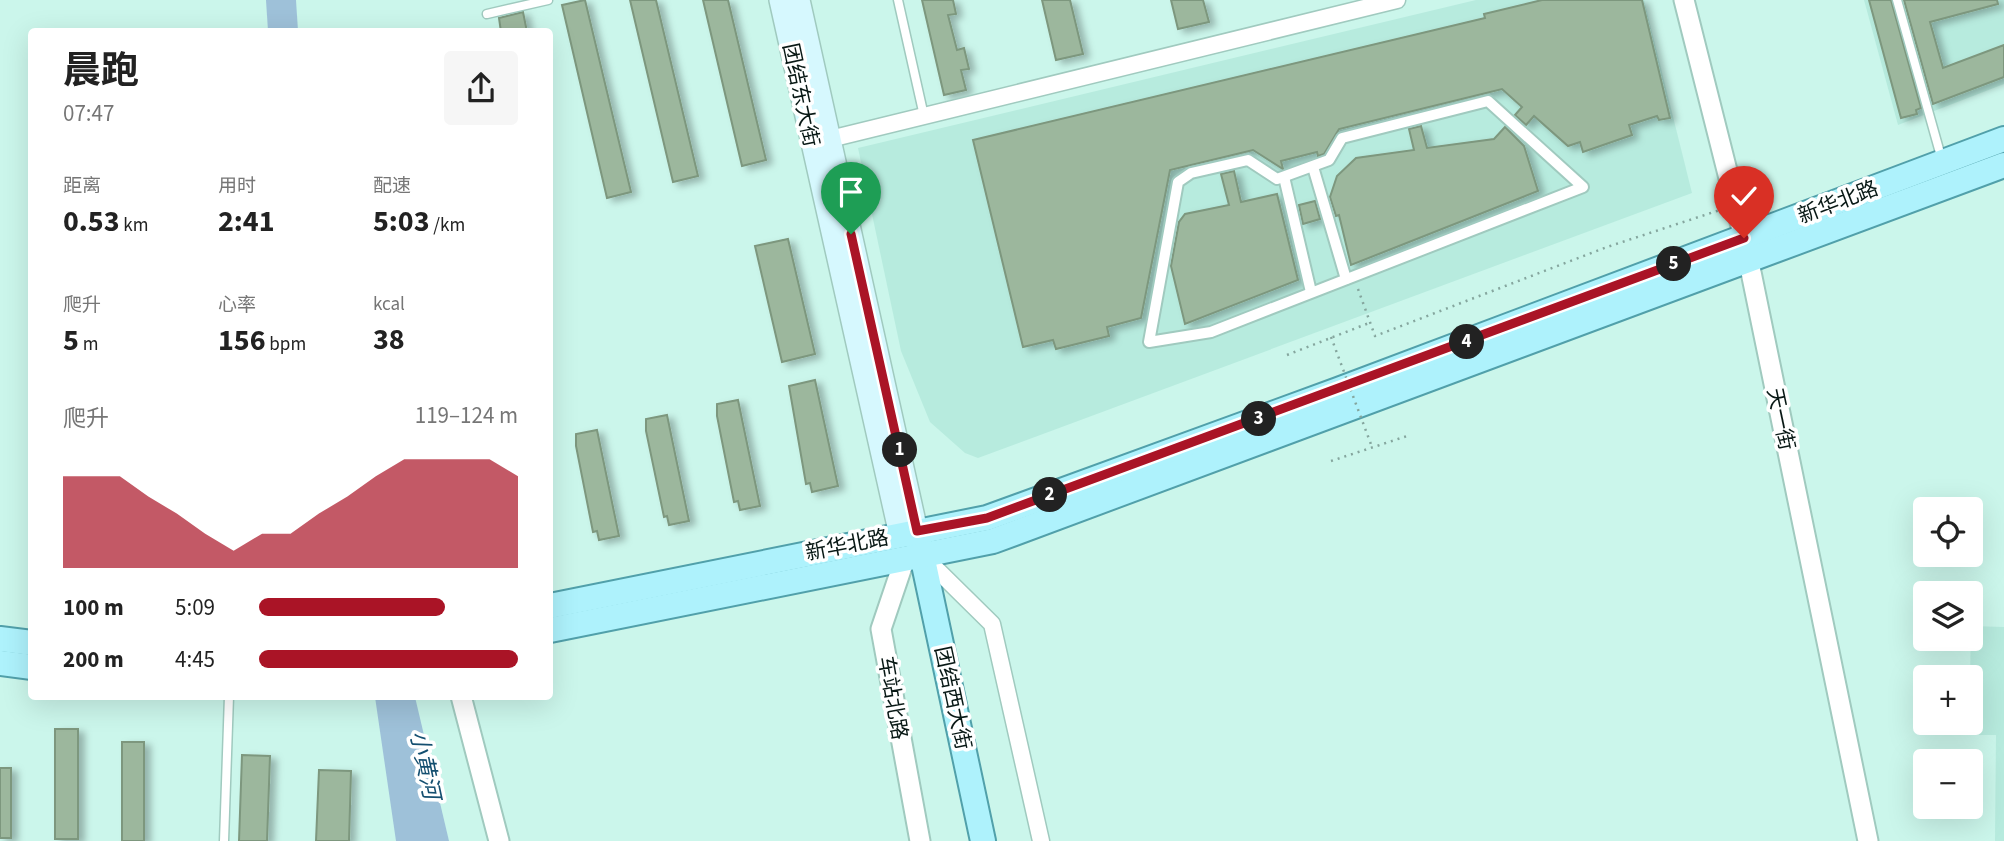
<!DOCTYPE html>
<html lang="zh">
<head>
<meta charset="utf-8">
<style>
	:root { --surface:#fff; --page:#f6f6f6; --text:#222; --muted:#767676; --accent:#aa1426 }
	body { margin:0; font-family:"Source Sans 3","Noto Sans SC",sans-serif; background:var(--page); color:var(--text); height:100vh; display:flex; flex-direction:column; font-size:26px; white-space:nowrap }
	* { box-sizing:border-box; margin:0 }
	p { font-size:23px; color:var(--muted) }
	.icon { flex:none; width:38px; height:38px; fill:none; stroke:currentColor; stroke-width:2; stroke-linecap:round; stroke-linejoin:round }
	.map { position:relative; flex:1; overflow:hidden }
	.details { position:absolute; left:28px; top:28px; width:525px; height:672px; display:flex; flex-direction:column; background:var(--surface); border-radius:7px; box-shadow:0 7px 28px #0002 }
	.details>* { flex:none }
	.tools { position:absolute; left:1913px; top:497px; display:grid; gap:14px }
	.tools a { display:grid; place-items:center; width:70px; height:70px; border-radius:7px; background:var(--surface); box-shadow:0 7px 28px #0002; font-size:35px }
	.pin { position:absolute; display:grid; place-items:center; width:60px; height:60px; color:#fff; margin:-72px -30px; border-radius:50% 50% 50% 0; rotate:-45deg; box-shadow:0 0 7px #0007 }
	.pin .icon { rotate:45deg }
	.km { position:absolute; width:35px; height:35px; margin:-18px; border-radius:50%; background:#222; color:#fff; font-size:19px; line-height:35px; text-align:center }
	.round { display:grid; place-items:center; flex:none; width:74px; height:74px; border-radius:7px; background:var(--page) }
	.headline { display:flex; align-items:center; justify-content:space-between; height:119px; padding:0 35px }
	h1 { font-size:38px; font-weight:700; line-height:52px }
	.metrics { display:grid; grid-template-columns:repeat(3,1fr); gap:10px; height:119px; padding:7px 35px }
	.metrics div { display:grid; align-content:center }
	.metrics b { font-size:30px; font-weight:700 }
	.metrics small { font-size:19px; font-weight:400 }
	.metrics p { font-size:19px }
	.chart { height:196px; padding:14px 35px }
	.chart p { display:flex; justify-content:space-between }
	.chart svg { width:100%; height:126px; margin-top:7px; fill:var(--accent); opacity:.7 }
	ul { padding:0 35px; list-style:none; font-size:23px }
	li { display:grid; grid-template-columns:112px 84px 1fr; align-items:center; height:52px }
	li i { height:18px; border-radius:9px; background:var(--accent) }
	.map>svg:first-child { display:block }
	.built { fill:#b7ebde }
	.water { fill:#9ec1d9 }
	.building { fill:#9cb79d; stroke:#7d977e; stroke-width:2; filter:url(#shadow) }
	.lines { fill:none; stroke-linecap:round; stroke-linejoin:round }
	.service-casing { stroke:#a0cabf; stroke-width:11 }
	.pedestrian-casing { stroke:#a0cabf; stroke-width:14 }
	.minor-casing { stroke:#a0cabf; stroke-width:19 }
	.tertiary-casing { stroke:#a0cabf; stroke-width:23 }
	.secondary-casing { stroke:#a0cabf; stroke-width:24 }
	.primary-casing { stroke:#51a0aa; stroke-width:28 }
	.path { stroke:#85a69e; stroke-width:2.5; stroke-dasharray:2 5; stroke-linecap:butt }
	.service { stroke:#fff; stroke-width:8 }
	.pedestrian { stroke:#fff; stroke-width:10 }
	.minor { stroke:#fff; stroke-width:16 }
	.tertiary { stroke:#fff; stroke-width:19 }
	.secondary { stroke:#d6f8fe; stroke-width:21 }
	.primary { stroke:#aef2fc; stroke-width:24 }
	.path-bridge { stroke:#85a69e; stroke-width:2.5; stroke-dasharray:2 5; stroke-linecap:butt }
	.route-casing { stroke:#fff; stroke-width:14 }
	.route { stroke:#aa1426; stroke-width:9 }
	.labels { text-anchor:middle; dominant-baseline:central; stroke-width:7; stroke-linejoin:round; paint-order:stroke }
	.street-label { font-size:21px; fill:#081815; stroke:#fff }
	.water-label { font-size:23px; font-style:italic; fill:#144f70; stroke:#fff }
</style>
</head>
<body>
<div class="map">
<svg width="2004" height="841" viewBox="0 0 2004 841">
	<defs>
		<filter id="shadow"><feDropShadow dx="6" dy="3.5" stdDeviation="3.5" flood-color="#0004"/></filter>
	</defs>
	<rect width="100%" height="100%" fill="#cbf6eb"/>
	<g class="built">
		<polygon points="1476,0 1644,0 1692,193 978,458 965,453 930,422 901,351 858,148"/>
		<polygon points="1864,0 2004,0 2004,84 1898,125"/>
		<polygon points="1971,626 2004,627 2004,841 1995,841 1996,735 1969,735"/>
	</g>
	<g class="water">
		<polygon points="266,0 296,0 298,31 268,31"/>
		<polygon points="375,697 415,697 449,841 396,841"/>
	</g>
	<g class="building">
		<polygon points="585,0 631,192 607,198 562,5"/>
		<polygon points="630,0 656,0 698,176 673,182"/>
		<polygon points="703,0 728,0 766,160 742,166"/>
		<polygon points="922,0 953,0 956,14 948,15 957,50 964,48 969,69 961,70 966,90 944,95"/>
		<polygon points="1042,0 1070,0 1083,54 1056,60"/>
		<polygon points="1171,0 1203,0 1209,22 1178,29"/>
		<polygon points="1542,0 1642,0 1670,118 1659,120 1657,116 1629,125 1632,135 1583,152 1580,142 1568,146 1534,116 1526,125 1515,115 1522,107 1502,89 1339,129 1324,154 1318,156 1317,152 1281,161 1283,169 1253,150 1170,170 1141,318 1107,327 1109,336 1056,349 1053,340 1023,347 973,140 1485,18 1484,14"/>
		<polygon points="1869,0 1891,0 1921,108 1916,110 1917,114 1901,118"/>
		<polygon points="1904,0 1997,0 1998,4 1930,22 1943,68 2004,45 2004,77 1933,104"/>
		<polygon points="523,12 527,32 501,32 499,18"/>
		<polygon points="1421,126 1427,148 1494,139 1505,127 1524,146 1538,191 1351,265 1339,215 1336,216 1330,197 1337,176 1356,158 1414,150 1409,129"/>
		<polygon points="1234,171 1241,202 1277,194 1298,280 1185,324 1171,266 1179,222 1185,214 1229,205 1221,174"/>
		<polygon points="1315,201 1320,219 1303,224 1299,205"/>
		<polygon points="788,239 815,354 782,362 755,246"/>
		<polygon points="815,380 838,486 812,492 810,483 806,484 789,386"/>
		<polygon points="738,400 760,506 740,510 738,501 734,502 717,416 717,404"/>
		<polygon points="667,415 689,521 669,525 667,516 664,517 646,431 646,419"/>
		<polygon points="597,430 619,536 599,540 597,531 593,532 576,446 576,434"/>
		<rect x="55" y="729" width="23" height="110"/>
		<rect x="122" y="742" width="22" height="99"/>
		<polygon points="242,755 270,756 267,841 239,841"/>
		<rect x="0" y="768" width="11" height="70"/>
		<polygon points="319,770 351,771 349,841 316,841"/>
	</g>
	<g class="lines">
		<g class="service-casing">
			<g id="service">
				<polyline points="898,0 924,116"/>
				<polyline points="1897,0 1942,160"/>
				<polyline points="487,14 548,0"/>
				<polyline points="224,841 229,696"/>
			</g>
		</g>
		<g class="pedestrian-casing">
			<g id="pedestrian">
				<polygon points="1488,101 1583,187 1211,332 1149,342 1178,182 1191,173 1248,160 1277,179 1329,160 1342,138"/>
				<polyline points="1313,167 1346,279"/>
				<polyline points="1284,177 1311,292"/>
			</g>
		</g>
		<g class="minor-casing">
			<g id="minor">
				<polyline points="830,139 1397,0"/>
				<polyline points="923,556 992,624 1041,841"/>
			</g>
		</g>
		<g class="tertiary-casing">
			<g id="tertiary">
				<polyline points="1684,0 1744,238 1868,841"/>
				<polyline points="905,558 881,629 920,841"/>
				<polyline points="461,696 499,841"/>
			</g>
		</g>
		<g class="secondary-casing">
			<g id="secondary">
				<polyline points="780,0 900,535"/>
				<polyline points="799,0 917,531"/>
			</g>
		</g>
		<g class="primary-casing">
			<g id="primary">
				<polyline points="919,541 983,841"/>
				<polyline points="550,606 987,518 1338,390 2004,139"/>
				<polyline points="550,630 993,541 2004,165"/>
				<polyline points="0,639 32,643"/>
				<polyline points="0,663 32,667"/>
			</g>
		</g>
		<g class="path">
			<polyline points="1358,289 1375,336 1607,247 1720,210"/>
			<polyline points="1287,355 1369,323"/>
			<polyline points="1331,461 1407,436"/>
		</g>
		<use href="#service" class="service"/>
		<use href="#pedestrian" class="pedestrian"/>
		<use href="#minor" class="minor"/>
		<use href="#tertiary" class="tertiary"/>
		<use href="#secondary" class="secondary"/>
		<use href="#primary" class="primary"/>
		<polyline class="path-bridge" points="1331,337 1372,447"/>
	</g>
	<g class="lines">
		<g class="route-casing">
			<polyline id="route" points="851,234 917,531 987,518 1744,238"/>
		</g>
		<use href="#route" class="route"/>
	</g>
	<g class="labels">
		<g class="street-label">
			<text transform="translate(801 95) rotate(78)">团结东大街</text>
			<text transform="translate(1838 202) rotate(-21)">新华北路</text>
			<text transform="translate(1781 419) rotate(78)">天一街</text>
			<text transform="translate(847 545) rotate(-11)">新华北路</text>
			<text transform="translate(893 698) rotate(80)">车站北路</text>
			<text transform="translate(953 698) rotate(78)">团结西大街</text>
		</g>
		<g class="water-label">
			<text transform="translate(425 765) rotate(78)">小黄河</text>
		</g>
	</g>
</svg>
<div class="tools">
<a><svg class="icon" aria-label="locate" viewBox="0 0 24 24"><circle cx="12" cy="12" r="6"/><path d="M12 2v4M12 18v4M2 12h4M18 12h4"/></svg></a>
<a><svg class="icon" aria-label="layers" viewBox="0 0 24 24"><path d="M12 4l9 5-9 5-9-5zM3 14l9 5 9-5"/></svg></a>
<a>+</a>
<a>−</a>
</div>
<div class="pin" style="left:851px;top:234px;background:#1e9e55"><svg class="icon" aria-label="arrive" viewBox="0 0 24 24"><path d="M6 21V4h12l-3 4 3 4H6"/></svg></div>
<div class="pin" style="left:1744px;top:238px;background:#d93025"><svg class="icon" aria-label="check" viewBox="0 0 24 24"><path d="M5 12l5 5 9-10"/></svg></div>
<b class="km" style="left:900px;top:450px">1</b>
<b class="km" style="left:1050px;top:495px">2</b>
<b class="km" style="left:1259px;top:419px">3</b>
<b class="km" style="left:1467px;top:342px">4</b>
<b class="km" style="left:1674px;top:264px">5</b>
<section class="details">
<div class="headline"><div><h1>晨跑</h1><p>07:47</p></div><a class="round"><svg class="icon" aria-label="share" viewBox="0 0 24 24"><path d="M12 15V3M7 8l5-5 5 5M5 13v7h14v-7"/></svg></a></div>
<div class="metrics">
<div><p>距离</p><b>0.53<small> km</small></b></div>
<div><p>用时</p><b>2:41</b></div>
<div><p>配速</p><b>5:03<small> /km</small></b></div>
</div>
<div class="metrics">
<div><p>爬升</p><b>5<small> m</small></b></div>
<div><p>心率</p><b>156<small> bpm</small></b></div>
<div><p>kcal</p><b>38</b></div>
</div>
<div class="chart"><p><span>爬升</span>119–124 m</p>
<svg viewBox="0 0 160 44" preserveAspectRatio="none"><path d="M0 44V12L10 12L20 12L30 19L40 25L50 32L60 38L70 32L80 32L90 25L100 19L110 12L120 6L130 6L140 6L150 6L160 12V44z"/></svg>
</div>
<ul>
<li><b>100 m</b>5:09<i style="width:72%"></i></li>
<li><b>200 m</b>4:45<i style="width:100%"></i></li>
</ul>
</section>
</div>
</body>
</html>
